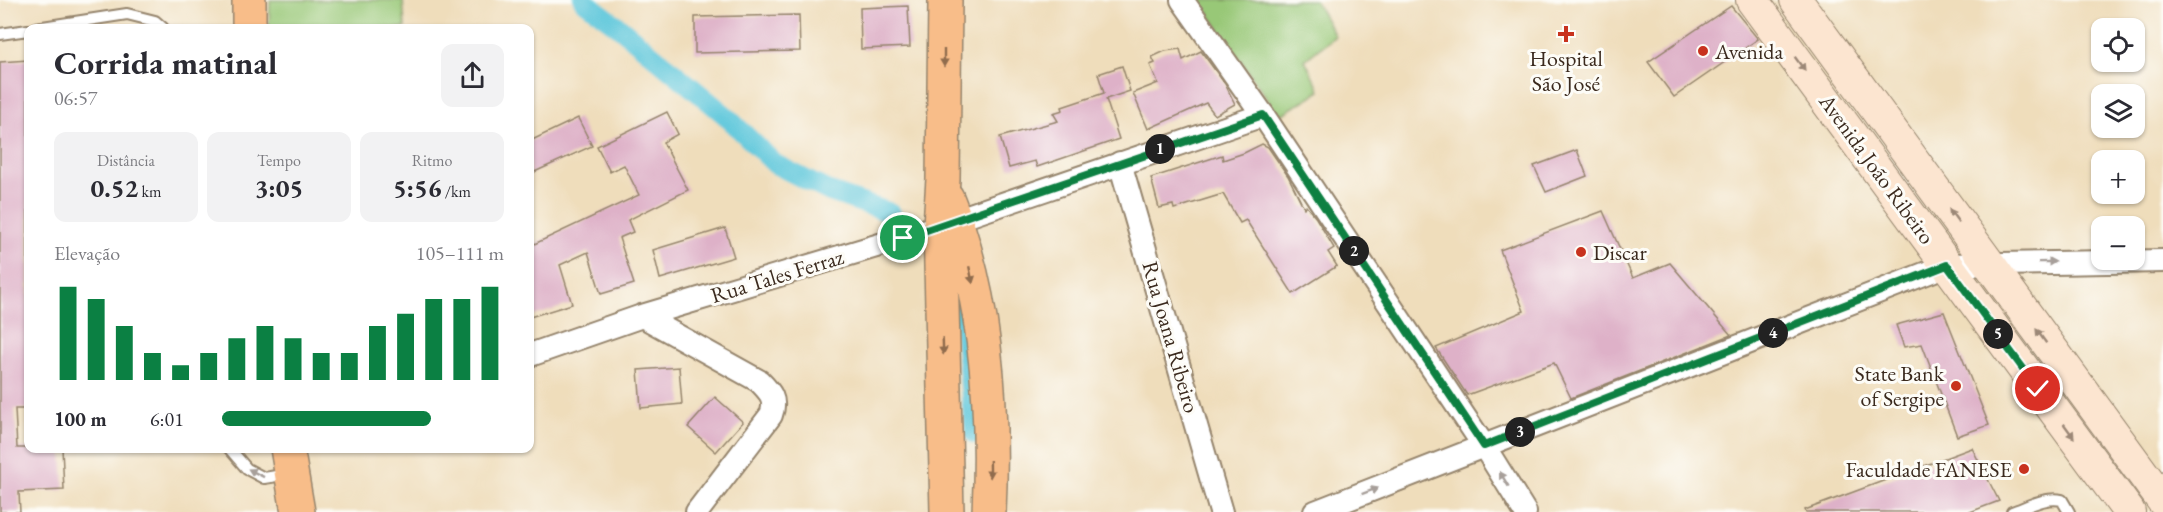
<!DOCTYPE html>
<html lang="pt">
<head>
<meta charset="utf-8">
<style>
	:root { --surface:#fff; --page:#f2f2f3; --text:#2b2b33; --muted:#7c7c81; --accent:#0b8043 }
	body { margin:0; font-family:"EB Garamond",serif; background:var(--page); color:var(--text); height:100vh; display:flex; flex-direction:column; font-size:22px; white-space:nowrap }
	* { box-sizing:border-box; margin:0 }
	p { font-size:20px; color:var(--muted) }
	.icon { flex:none; width:33px; height:33px; fill:none; stroke:currentColor; stroke-width:2; stroke-linecap:round; stroke-linejoin:round }
	.map { position:relative; flex:1; overflow:hidden }
	.sheet { position:absolute; left:24px; top:24px; width:510px; height:429px; display:flex; flex-direction:column; background:var(--surface); border-radius:12px; box-shadow:0 2px 4px #0004 }
	.sheet>* { flex:none }
	.buttons { position:absolute; left:2091px; top:18px; display:grid; gap:12px }
	.buttons a { display:grid; place-items:center; width:54px; height:54px; border-radius:12px; background:var(--surface); box-shadow:0 2px 4px #0004; font-size:30px }
	.pin { position:absolute; display:grid; place-items:center; width:51px; height:51px; color:#fff; margin:-26px; border:3px solid #fff; border-radius:50%; box-shadow:0 2px 6px #0007 }
	.km { position:absolute; width:30px; height:30px; margin:-15px; border-radius:50%; background:#222; color:#fff; font-size:16px; line-height:30px; text-align:center }
	.round { display:grid; place-items:center; flex:none; width:63px; height:63px; border-radius:12px; background:var(--page) }
	.summary { display:flex; align-items:center; justify-content:space-between; height:102px; padding:0 30px }
	h1 { font-size:33px; font-weight:700; line-height:45px }
	.stats { display:grid; grid-template-columns:repeat(3,1fr); gap:9px; height:102px; padding:6px 30px }
	.stats div { display:grid; align-content:center; border-radius:12px; background:var(--page); text-align:center }
	.stats b { font-size:26px; font-weight:700 }
	.stats small { font-size:16px; font-weight:400 }
	.stats p { font-size:16px }
	.chart { height:168px; padding:12px 30px }
	.chart p { display:flex; justify-content:space-between }
	.chart svg { width:100%; height:108px; margin-top:6px; stroke:var(--accent); stroke-width:6 }
	ul { padding:0 30px; list-style:none; font-size:20px }
	li { display:grid; grid-template-columns:96px 72px 1fr; align-items:center; height:45px }
	li i { height:15px; border-radius:8px; background:var(--accent) }
	.map>svg:first-child { display:block }
	.green { fill:#98c877; stroke:#6a794a; stroke-width:1.5 }
	.lines { fill:none; stroke-linecap:round; stroke-linejoin:round }
	.canal { stroke:#5fc7db; stroke-width:20 }
	.building { fill:#deb1c8 }
	.service-casing { stroke:#95846c; stroke-width:14 }
	.minor-casing { stroke:#95846c; stroke-width:26 }
	.secondary-casing { stroke:#95846c; stroke-width:34 }
	.primary-casing { stroke:#95846c; stroke-width:36 }
	.service { stroke:#fff; stroke-width:10 }
	.minor { stroke:#fff; stroke-width:22 }
	.secondary { stroke:#fce5d0; stroke-width:32 }
	.primary { stroke:#f8bd89; stroke-width:33 }
	.oneway { fill:#906c4e }
	.oneway2 { fill:#9c8877 }
	.oneway3 { fill:#a79f9a }
	.route-casing { stroke:#fff; stroke-width:12 }
	.route { stroke:#0b8043; stroke-width:8 }
	.poi-dot { fill:#c8321e; stroke:#fdfcf7; stroke-width:2 }
	.labels { text-anchor:middle; dominant-baseline:central; stroke-width:6; stroke-linejoin:round; paint-order:stroke }
	.poi-label { font-size:22px; fill:#3b2a1e; stroke:#fdfcf7; text-anchor:start }
	.street-label { font-size:22px; fill:#3b2a1e; stroke:#fdfcf7 }
</style>
</head>
<body>
<div class="map">
<svg width="2163" height="512" viewBox="0 0 2163 512">
	<rect width="100%" height="100%" fill="#fdfcf7"/>
	<filter id="ink" filterUnits="userSpaceOnUse"><feTurbulence type="fractalNoise" baseFrequency=".0167" numOctaves="2"/><feDisplacementMap in="SourceGraphic" scale="12" xChannelSelector="R" yChannelSelector="G"/><feConvolveMatrix kernelMatrix="1 2 1 2 8 2 1 2 1" color-interpolation-filters="sRGB"/></filter>
	<filter id="wash" filterUnits="userSpaceOnUse"><feTurbulence type="fractalNoise" baseFrequency=".008" numOctaves="4" result="noise"/><feDisplacementMap in="SourceGraphic" scale="24" xChannelSelector="R" yChannelSelector="G"/><feGaussianBlur stdDeviation="1.35" result="paint"/><feColorMatrix in="noise" values="0 0 0 0 0 0 0 0 0 0 0 0 0 0 0 0 0 1.4 0 .05"/><feComposite in="paint" operator="in"/></filter>
	<g filter="url(#wash)">
		<rect width="100%" height="100%" fill="#efddbb"/>
		<g class="green">
			<polygon points="270,0 403,0 405,28 269,28"/>
			<polygon points="1199,0 1315,0 1335,36 1305,60 1320,91 1279,116"/>
		</g>
		<g class="lines">
			<g class="canal">
				<polyline points="583,0 619,27 725,115 775,164 830,192 891,213"/>
				<polyline points="960,291 975,434"/>
			</g>
		</g>
		<g id="blocks">
			<g class="building">
				<polygon points="908,6 910,47 861,49 860,8"/>
				<polygon points="1731,6 1758,39 1674,97 1648,62"/>
				<polygon points="799,15 800,51 695,53 695,17"/>
				<polygon points="1180,49 1183,60 1201,51 1225,84 1235,104 1215,115 1206,103 1148,129 1133,93 1158,83 1150,65 1155,63 1152,57 1165,51"/>
				<polygon points="28,60 28,409 15,409 17,448 62,448 64,490 19,492 20,512 0,512 0,62"/>
				<polygon points="1122,66 1130,91 1106,99 1119,139 1037,167 1035,161 1009,168 1000,137 1058,121 1053,113 1063,110 1062,107 1104,93 1098,74"/>
				<polygon points="667,112 678,134 663,142 688,190 628,220 633,232 619,238 634,284 601,294 588,252 560,265 572,304 530,317 530,246 639,195 624,165 610,172 597,146"/>
				<polygon points="578,118 592,146 530,174 530,141"/>
				<polygon points="1262,144 1268,147 1288,176 1304,208 1306,206 1316,218 1334,248 1328,252 1337,266 1293,294 1246,220 1240,223 1223,194 1174,209 1173,205 1159,208 1151,178 1222,155 1223,160 1244,153"/>
				<polygon points="1577,150 1587,176 1546,192 1534,166"/>
				<polygon points="1603,211 1633,278 1670,263 1731,335 1571,398 1554,363 1467,395 1436,348 1524,311 1500,250"/>
				<polygon points="725,228 734,257 660,279 653,250"/>
				<polygon points="1944,312 1989,425 1957,436 1922,344 1904,347 1896,325"/>
				<polygon points="679,367 682,404 641,408 638,370"/>
				<polygon points="715,397 743,422 716,452 688,427"/>
				<polygon points="1972,448 1999,501 1970,512 1806,512 1805,510"/>
			</g>
		</g>
	</g>
	<g filter="url(#ink)">
		<use href="#blocks" fill-opacity="0" stroke="#95846c" stroke-width="1.5"/>
		<g class="lines">
			<g class="service-casing">
				<g id="service">
					<polyline points="36,28 127,14 155,21 163,28"/>
					<polyline points="0,34 28,30"/>
					<polyline points="229,448 247,469 264,478 289,474"/>
					<path d="M2012 512C2027 507 2046 496 2062 500L2069 512"/>
				</g>
			</g>
			<g class="minor-casing">
				<g id="minor">
					<polyline points="1182,0 1263,115 1484,446 1525,512"/>
					<polyline points="1120,163 1221,512"/>
					<path d="M642 316 759 381C770 392 777 399 771 415L697 512"/>
					<polyline points="530,355 642,316 903,238 1263,115"/>
					<polyline points="1315,512 1947,265 2163,261"/>
				</g>
			</g>
			<g class="secondary-casing">
				<g id="secondary">
					<polyline points="1752,0 2129,512"/>
					<polyline points="1796,0 2163,501"/>
				</g>
			</g>
			<g class="primary-casing">
				<g id="primary">
					<polyline points="945,0 943,179 940,225 947,512"/>
					<polyline points="249,28 249,0"/>
					<path d="M947 198C987 296 994 407 989 512"/>
					<polyline points="287,448 298,512"/>
				</g>
			</g>
			<use href="#service" class="service"/>
			<use href="#minor" class="minor"/>
			<use href="#secondary" class="secondary"/>
			<use href="#primary" class="primary"/>
		</g>
		<defs><path id="oneway-solid" d="M-6-.8H1V-3.2L6.5 0L1 3.2V.8H-6Z" transform="scale(1.5)"/></defs>
		<g class="oneway">
			<use href="#oneway-solid" transform="translate(944 58) rotate(90)"/>
			<use href="#oneway-solid" transform="translate(971 275) rotate(78)"/>
			<use href="#oneway-solid" transform="translate(943 346) rotate(88)"/>
			<use href="#oneway-solid" transform="translate(990 469) rotate(89)"/>
		</g>
		<g class="oneway2">
			<use href="#oneway-solid" transform="translate(1800 64) rotate(54)"/>
			<use href="#oneway-solid" transform="translate(1954 216) rotate(-126)"/>
			<use href="#oneway-solid" transform="translate(2041 336) rotate(-126)"/>
			<use href="#oneway-solid" transform="translate(2069 431) rotate(54)"/>
		</g>
		<g class="oneway3">
			<use href="#oneway-solid" transform="translate(2047 262) rotate(-1)"/>
			<use href="#oneway-solid" transform="translate(256 473) rotate(-153)"/>
			<use href="#oneway-solid" transform="translate(1504 479) rotate(-121)"/>
			<use href="#oneway-solid" transform="translate(1370 491) rotate(-21)"/>
		</g>
	</g>
	<g class="lines" filter="url(#ink)">
		<g class="route-casing">
			<polyline id="route" points="903,238 1263,115 1484,446 1947,265 2038,389"/>
		</g>
		<use href="#route" class="route"/>
	</g>
	<g class="poi-dot">
		<path d="M1563 25h6v6h6v6h-6v6h-6v-6h-6v-6h6z"/>
		<circle cx="1703" cy="51" r="6"/>
		<circle cx="1581" cy="252" r="6"/>
		<circle cx="1956" cy="386" r="6"/>
		<circle cx="2024" cy="469" r="6"/>
	</g>
	<g class="labels">
		<g class="poi-label">
			<text x="1715" y="51">Avenida</text>
			<text x="1566" y="58" text-anchor="middle">Hospital<tspan x="1566" dy="25">São José</tspan></text>
			<text x="1593" y="252">Discar</text>
			<text x="1944" y="373" text-anchor="end">State Bank<tspan x="1944" dy="25">of Sergipe</tspan></text>
			<text x="2012" y="469" text-anchor="end">Faculdade FANESE</text>
		</g>
		<g class="street-label">
			<text transform="translate(1877 169) rotate(54)">Avenida João Ribeiro</text>
			<text transform="translate(777 276) rotate(-17)">Rua Tales Ferraz</text>
			<text transform="translate(1171 337) rotate(74)">Rua Joana Ribeiro</text>
		</g>
	</g>
</svg>
<div class="buttons">
<a><svg class="icon" aria-label="locate" viewBox="0 0 24 24"><circle cx="12" cy="12" r="6"/><path d="M12 2v4M12 18v4M2 12h4M18 12h4"/></svg></a>
<a><svg class="icon" aria-label="layers" viewBox="0 0 24 24"><path d="M12 4l9 5-9 5-9-5zM3 14l9 5 9-5"/></svg></a>
<a>+</a>
<a>−</a>
</div>
<div class="pin" style="left:903px;top:238px;background:#1e9e55"><svg class="icon" aria-label="arrive" viewBox="0 0 24 24"><path d="M6 21V4h12l-3 4 3 4H6"/></svg></div>
<div class="pin" style="left:2038px;top:389px;background:#d93025"><svg class="icon" aria-label="check" viewBox="0 0 24 24"><path d="M5 12l5 5 9-10"/></svg></div>
<b class="km" style="left:1160px;top:149px">1</b>
<b class="km" style="left:1354px;top:251px">2</b>
<b class="km" style="left:1520px;top:432px">3</b>
<b class="km" style="left:1773px;top:333px">4</b>
<b class="km" style="left:1998px;top:334px">5</b>
<section class="sheet">
<div class="summary"><div><h1>Corrida matinal</h1><p>06:57</p></div><a class="round"><svg class="icon" aria-label="share" viewBox="0 0 24 24"><path d="M12 15V3M7 8l5-5 5 5M5 13v7h14v-7"/></svg></a></div>
<div class="stats">
<div><p>Distância</p><b>0.52<small> km</small></b></div>
<div><p>Tempo</p><b>3:05</b></div>
<div><p>Ritmo</p><b>5:56<small> /km</small></b></div>
</div>
<div class="chart"><p><span>Elevação</span>105–111 m</p>
<svg viewBox="0 0 160 44" preserveAspectRatio="none"><path d="M5 44V6M15 44V11M25 44V22M35 44V33M45 44V38M55 44V33M65 44V27M75 44V22M85 44V27M95 44V33M105 44V33M115 44V22M125 44V17M135 44V11M145 44V11M155 44V6"/></svg>
</div>
<ul>
<li><b>100 m</b>6:01<i style="width:74%"></i></li>
</ul>
</section>
</div>
</body>
</html>
